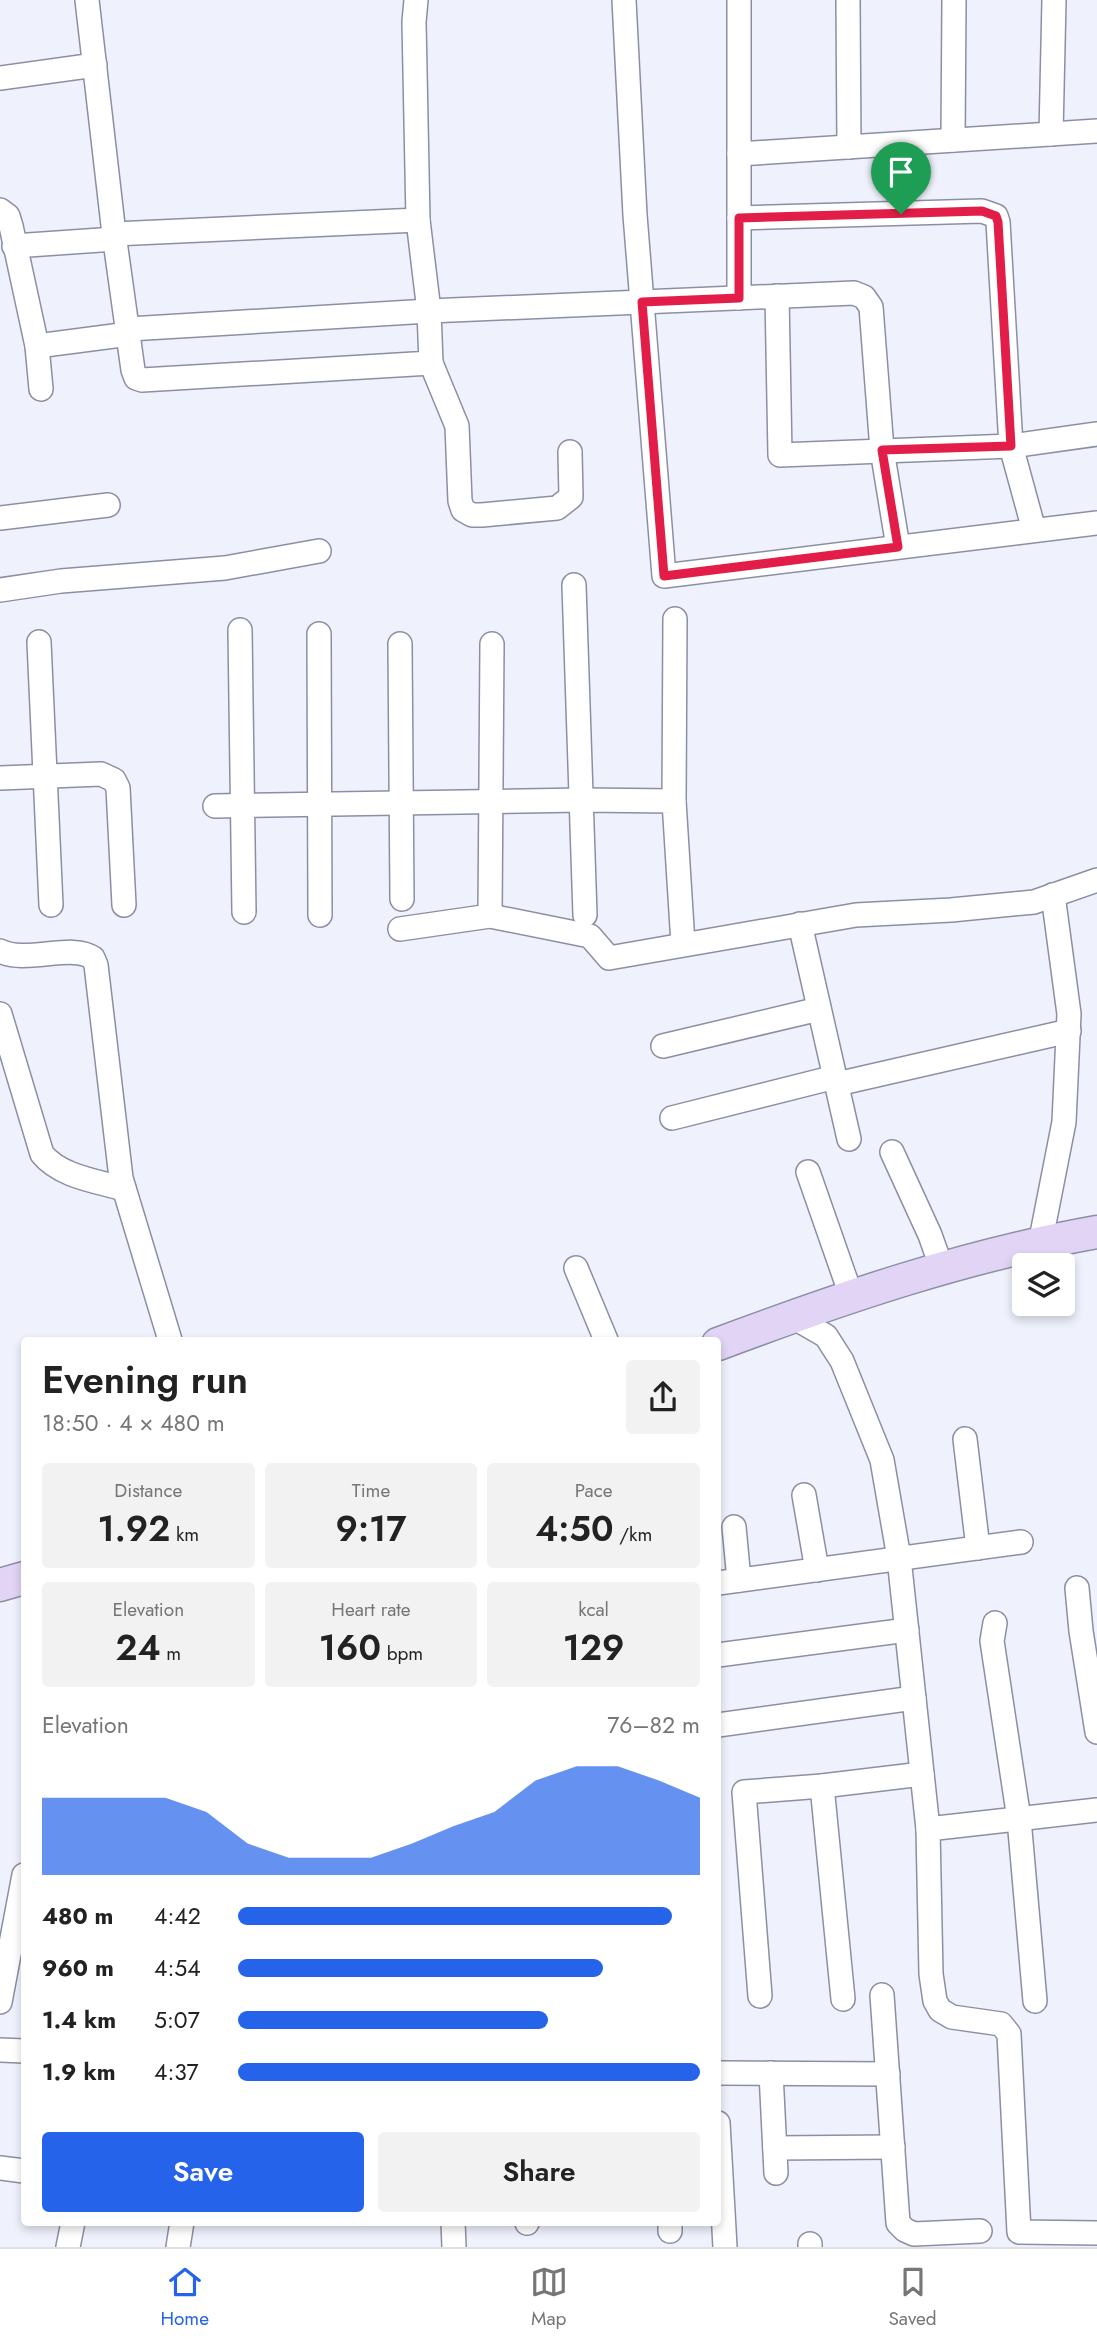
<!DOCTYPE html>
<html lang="en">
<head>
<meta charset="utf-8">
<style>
	:root { --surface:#fff; --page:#f2f2f2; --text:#222; --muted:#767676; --line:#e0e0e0; --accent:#2563eb }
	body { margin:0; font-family:Jost,sans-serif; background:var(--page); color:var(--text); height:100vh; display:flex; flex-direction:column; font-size:26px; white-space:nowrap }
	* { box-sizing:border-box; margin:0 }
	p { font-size:23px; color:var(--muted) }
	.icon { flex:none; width:38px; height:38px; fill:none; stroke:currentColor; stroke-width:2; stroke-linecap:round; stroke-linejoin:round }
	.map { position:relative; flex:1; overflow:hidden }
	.details { position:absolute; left:21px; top:1337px; width:700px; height:889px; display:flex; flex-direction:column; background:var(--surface); border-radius:7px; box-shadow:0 4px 10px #0003 }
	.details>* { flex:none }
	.controls { position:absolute; left:1012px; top:1253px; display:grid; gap:14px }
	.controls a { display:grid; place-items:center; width:63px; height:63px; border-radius:7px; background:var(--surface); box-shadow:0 4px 10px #0003; font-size:35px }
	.pin { position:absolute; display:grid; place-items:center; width:60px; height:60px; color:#fff; margin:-72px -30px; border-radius:50% 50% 50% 0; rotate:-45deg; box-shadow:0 0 7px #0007 }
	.pin .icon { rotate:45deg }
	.round { display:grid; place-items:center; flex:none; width:74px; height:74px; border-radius:7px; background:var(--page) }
	.summary { display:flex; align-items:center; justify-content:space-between; height:119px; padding:0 21px }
	h1 { font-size:38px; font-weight:600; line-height:52px }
	.figures { display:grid; grid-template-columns:repeat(3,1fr); gap:10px; height:119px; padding:7px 21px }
	.figures div { display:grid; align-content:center; border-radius:7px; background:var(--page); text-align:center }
	.figures b { font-size:35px; font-weight:600 }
	.figures small { font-size:19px; font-weight:400 }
	.figures p { font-size:19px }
	.chart { height:196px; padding:14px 21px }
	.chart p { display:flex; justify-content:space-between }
	.chart svg { width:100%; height:126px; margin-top:7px; fill:var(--accent); opacity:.7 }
	.cta { display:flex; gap:14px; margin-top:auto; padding:14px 21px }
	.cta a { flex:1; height:80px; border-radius:7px; background:var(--accent); color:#fff; font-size:28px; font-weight:600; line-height:80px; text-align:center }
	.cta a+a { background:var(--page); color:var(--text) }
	ul { padding:0 21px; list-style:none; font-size:23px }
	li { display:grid; grid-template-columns:112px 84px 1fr; align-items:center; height:52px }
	li i { height:18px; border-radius:9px; background:var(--accent) }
	.tab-bar { display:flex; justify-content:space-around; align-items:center; height:98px; border-top:2px solid var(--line); background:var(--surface); font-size:19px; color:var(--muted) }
	.tab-bar a { display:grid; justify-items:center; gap:4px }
	.tab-bar .active { color:var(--accent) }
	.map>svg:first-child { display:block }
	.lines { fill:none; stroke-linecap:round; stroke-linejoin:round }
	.street-casing { stroke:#8a8fa5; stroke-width:26 }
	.secondary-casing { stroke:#8a8fa5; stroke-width:35 }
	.street { stroke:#fff; stroke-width:23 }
	.secondary { stroke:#e1d4f5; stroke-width:32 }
	.route-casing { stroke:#fff; stroke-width:14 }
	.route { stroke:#e11d48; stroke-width:9 }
</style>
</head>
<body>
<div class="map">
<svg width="1097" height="2247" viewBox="0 0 1097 2247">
	<rect width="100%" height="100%" fill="#eff2fc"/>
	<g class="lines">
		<g class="street-casing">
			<g id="street">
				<polyline points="87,0 114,234 133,370 136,378 142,380 431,363 429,311 418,220 414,22 416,0"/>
				<polyline points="624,0 635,215 664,576 1097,523"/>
				<polyline points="739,0 739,154 1097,131"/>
				<polyline points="848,0 849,147"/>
				<polyline points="0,78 95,65"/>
				<polyline points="1051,134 1054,0"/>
				<polyline points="953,140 954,0"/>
				<polyline points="739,154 739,298"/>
				<polyline points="0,210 8,216 11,226 37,346 41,389"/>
				<polyline points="739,218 982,211 996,216 998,222 1011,446 1034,530"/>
				<polyline points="114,234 418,220"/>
				<polyline points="14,246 115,239"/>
				<polyline points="777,296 780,455 1011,446 1097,434"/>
				<polyline points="129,329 429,311 854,293 864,297 871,307 882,450 898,547"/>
				<polyline points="37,346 129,334"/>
				<polyline points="431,363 457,426 460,501 463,510 472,515 482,515 557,508 571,497 570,452"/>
				<polyline points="0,518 108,505"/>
				<polyline points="574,585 585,915"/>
				<polyline points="0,590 61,581 225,568 319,551"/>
				<polyline points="240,630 244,912"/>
				<polyline points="319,634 320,915"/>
				<polyline points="39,642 51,905"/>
				<polyline points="400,644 402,899"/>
				<polyline points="0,778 101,774 114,780 118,788 124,905"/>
				<polyline points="674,801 675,619"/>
				<polyline points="215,806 582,800 674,801 683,944"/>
				<polyline points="490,916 492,644"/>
				<polyline points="800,924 849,1139"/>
				<polyline points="400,929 490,916 590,936 609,958 856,915 951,910 1034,902 1097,880"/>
				<path d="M0 951C25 964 73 943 93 958L96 965 121 1178 170 1340"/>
				<path d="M0 1014 42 1154C61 1177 97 1181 124 1189"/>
				<polyline points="663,1046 819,1009"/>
				<polyline points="837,1084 1069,1031"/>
				<polyline points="672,1118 835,1077"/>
				<polyline points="892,1152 930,1235 942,1269"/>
				<polyline points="808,1172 852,1298"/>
				<polyline points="1040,1244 1064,1122 1069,1014 1053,895"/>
				<polyline points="576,1268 606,1340"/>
				<polyline points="793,1317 826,1336 842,1361 882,1460 899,1558 928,1829 1097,1810"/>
				<polyline points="965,1439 978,1548"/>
				<polyline points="804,1495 817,1570"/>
				<polyline points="734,1527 739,1580"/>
				<polyline points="718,1583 1021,1542"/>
				<polyline points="1077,1588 1081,1631 1097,1732"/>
				<polyline points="995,1623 992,1641 1019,1819 1035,2001"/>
				<polyline points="718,1655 907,1630"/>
				<polyline points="718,1725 914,1698"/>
				<polyline points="822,1786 843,1999"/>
				<polyline points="928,1829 931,1974 935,2001 940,2010 952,2017 1001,2024 1009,2034 1019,2232 1097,2233"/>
				<polyline points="882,1995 898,2223 905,2230 914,2234 980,2231"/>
				<polyline points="760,1996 744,1792 822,1786 922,1774"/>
				<polyline points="0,2002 24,1875"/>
				<polyline points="0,2050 24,2051"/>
				<polyline points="718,2073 888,2074"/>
				<polyline points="771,2073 776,2173"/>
				<polyline points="718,2123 725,2247"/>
				<polyline points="775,2148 893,2147"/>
				<polyline points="0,2168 24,2171"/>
				<polyline points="453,2222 454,2247"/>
				<polyline points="527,2222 527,2223"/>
				<polyline points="670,2222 670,2231"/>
				<polyline points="810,2244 810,2247"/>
				<polyline points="68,2247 73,2222"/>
				<polyline points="178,2247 182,2222"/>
			</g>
		</g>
		<g class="secondary-casing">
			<g id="secondary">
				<path d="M718 1344C841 1298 967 1255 1097 1232"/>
				<polyline points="0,1585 24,1578"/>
			</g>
		</g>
		<use href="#street" class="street"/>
		<use href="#secondary" class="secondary"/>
	</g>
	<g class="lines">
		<g class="route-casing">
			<polygon id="route" points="982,211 996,216 998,222 1011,446 882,450 898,547 664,576 642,302 739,298 739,218"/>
		</g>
		<use href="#route" class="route"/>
	</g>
</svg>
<div class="controls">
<a><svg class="icon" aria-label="layers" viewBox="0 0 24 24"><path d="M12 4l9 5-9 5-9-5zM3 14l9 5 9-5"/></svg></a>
</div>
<div class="pin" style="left:901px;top:214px;background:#1e9e55"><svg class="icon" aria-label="arrive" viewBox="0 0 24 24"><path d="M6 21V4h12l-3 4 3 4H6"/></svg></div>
<section class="details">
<div class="summary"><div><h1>Evening run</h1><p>18:50 · 4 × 480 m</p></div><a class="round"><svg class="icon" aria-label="share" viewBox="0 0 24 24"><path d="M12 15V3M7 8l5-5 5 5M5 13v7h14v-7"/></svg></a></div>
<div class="figures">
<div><p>Distance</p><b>1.92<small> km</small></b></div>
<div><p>Time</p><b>9:17</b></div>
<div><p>Pace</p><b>4:50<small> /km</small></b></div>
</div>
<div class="figures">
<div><p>Elevation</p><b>24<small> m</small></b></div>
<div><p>Heart rate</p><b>160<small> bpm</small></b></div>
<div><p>kcal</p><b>129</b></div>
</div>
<div class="chart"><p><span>Elevation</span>76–82 m</p>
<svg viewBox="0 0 160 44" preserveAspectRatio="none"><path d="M0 44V17L10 17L20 17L30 17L40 22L50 33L60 38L70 38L80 38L90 33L100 27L110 22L120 11L130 6L140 6L150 11L160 17V44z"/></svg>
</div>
<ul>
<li><b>480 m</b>4:42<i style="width:94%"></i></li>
<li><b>960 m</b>4:54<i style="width:79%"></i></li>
<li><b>1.4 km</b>5:07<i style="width:67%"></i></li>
<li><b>1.9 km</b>4:37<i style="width:100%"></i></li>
</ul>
<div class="cta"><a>Save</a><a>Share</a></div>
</section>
</div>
<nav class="tab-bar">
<a class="active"><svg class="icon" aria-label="home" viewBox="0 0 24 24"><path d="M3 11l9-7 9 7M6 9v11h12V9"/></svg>Home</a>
<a><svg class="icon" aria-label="map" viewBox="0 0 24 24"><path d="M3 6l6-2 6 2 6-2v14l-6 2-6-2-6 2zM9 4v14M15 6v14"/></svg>Map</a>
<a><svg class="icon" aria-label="saved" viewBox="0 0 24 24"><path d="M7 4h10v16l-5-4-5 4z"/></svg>Saved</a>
</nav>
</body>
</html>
